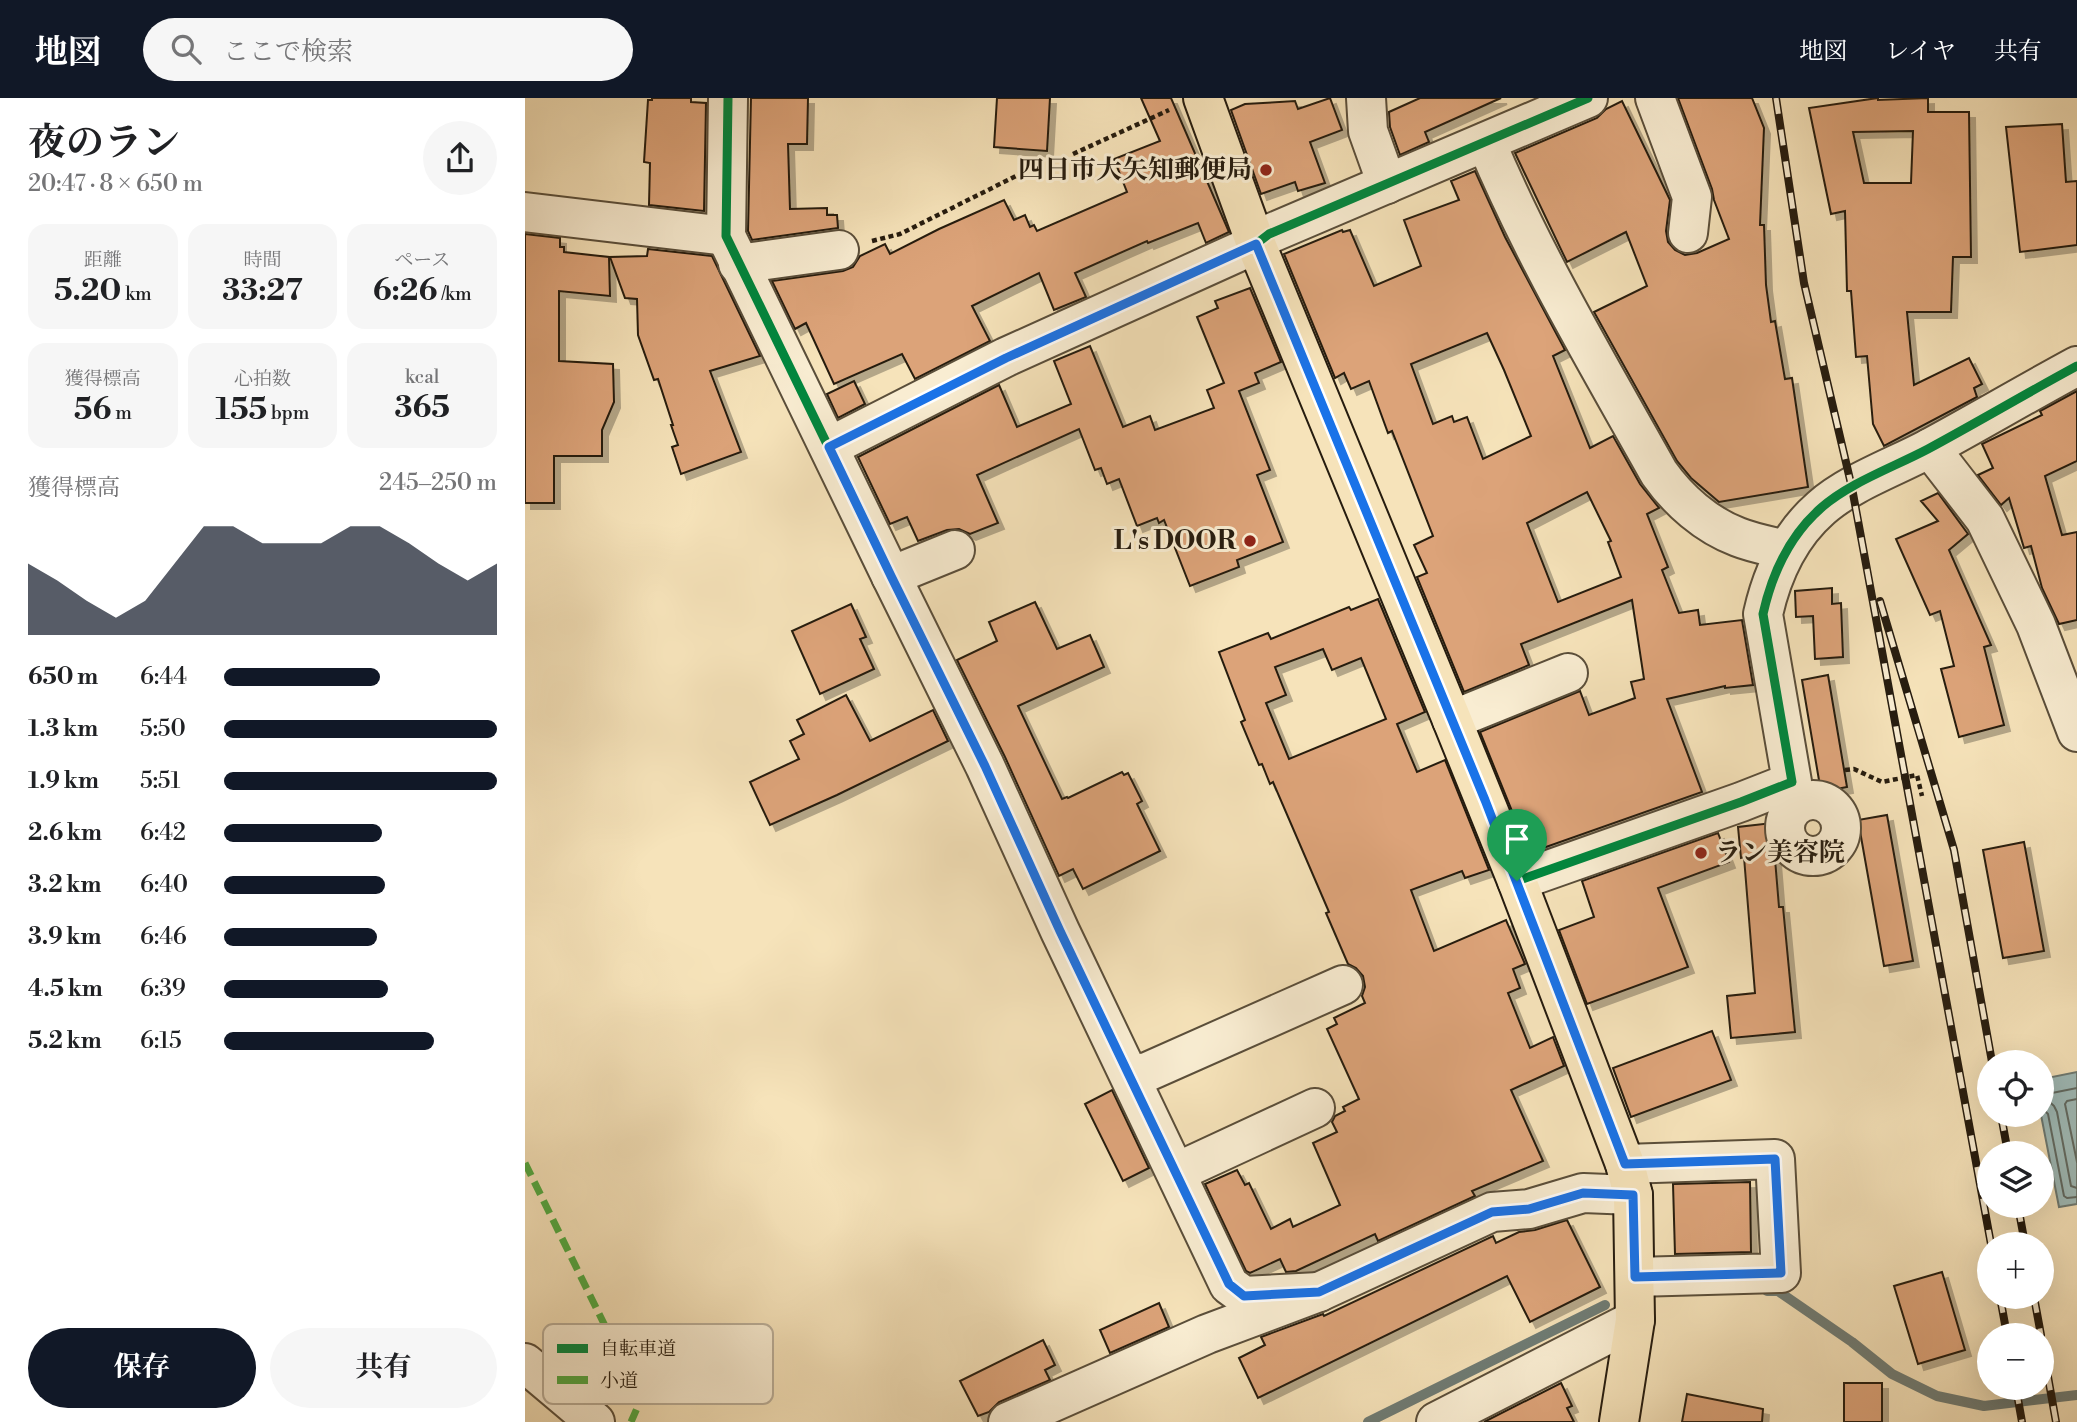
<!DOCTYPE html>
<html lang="ja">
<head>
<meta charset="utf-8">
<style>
	:root { --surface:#fff; --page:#f6f6f6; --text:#202124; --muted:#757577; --accent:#111827 }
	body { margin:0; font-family:"Libre Bodoni","Noto Serif JP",serif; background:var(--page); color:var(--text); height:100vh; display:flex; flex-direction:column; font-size:26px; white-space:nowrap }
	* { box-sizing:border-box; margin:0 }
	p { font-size:23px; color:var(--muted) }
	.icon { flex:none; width:38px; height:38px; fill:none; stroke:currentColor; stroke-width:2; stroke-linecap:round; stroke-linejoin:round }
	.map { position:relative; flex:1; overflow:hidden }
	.details { display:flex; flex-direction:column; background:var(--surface); width:525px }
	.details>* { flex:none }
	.controls { position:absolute; left:1452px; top:952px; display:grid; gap:14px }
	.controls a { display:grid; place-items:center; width:77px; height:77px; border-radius:50%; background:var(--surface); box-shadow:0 7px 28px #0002; font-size:35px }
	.pin { position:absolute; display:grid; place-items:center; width:60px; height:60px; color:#fff; margin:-72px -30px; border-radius:50% 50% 50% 0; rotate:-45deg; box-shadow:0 0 7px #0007 }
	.pin .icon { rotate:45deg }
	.round { display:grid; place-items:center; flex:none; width:74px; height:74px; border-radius:37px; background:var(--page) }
	.headline { display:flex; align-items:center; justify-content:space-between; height:119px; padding:0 28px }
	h1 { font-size:38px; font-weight:700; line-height:52px }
	.figures { display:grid; grid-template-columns:repeat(3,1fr); gap:10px; height:119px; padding:7px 28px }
	.figures div { display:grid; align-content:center; border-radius:18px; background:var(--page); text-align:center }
	.figures b { font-size:30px; font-weight:700 }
	.figures small { font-size:19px; font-weight:400 }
	.figures p { font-size:19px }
	.chart { height:196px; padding:14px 28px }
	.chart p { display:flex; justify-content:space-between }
	.chart svg { width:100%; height:126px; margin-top:7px; fill:var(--accent); opacity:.7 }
	.action { display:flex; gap:14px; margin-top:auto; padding:14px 28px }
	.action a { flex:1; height:80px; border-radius:42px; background:var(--accent); color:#fff; font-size:28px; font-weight:700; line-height:80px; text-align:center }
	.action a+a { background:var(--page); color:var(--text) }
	ul { padding:0 28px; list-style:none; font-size:23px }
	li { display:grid; grid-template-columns:112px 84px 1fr; align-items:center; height:52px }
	li i { height:18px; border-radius:9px; background:var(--accent) }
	header { display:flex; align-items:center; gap:42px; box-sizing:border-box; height:98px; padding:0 35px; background:var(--accent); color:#fff }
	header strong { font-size:33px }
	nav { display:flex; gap:38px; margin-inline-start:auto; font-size:24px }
	.search { width:490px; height:63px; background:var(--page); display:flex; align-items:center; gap:18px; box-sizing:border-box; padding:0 24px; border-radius:38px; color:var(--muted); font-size:26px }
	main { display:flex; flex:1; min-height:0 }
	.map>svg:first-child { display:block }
	.water { fill:#a0bcb9; stroke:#6f7c75; stroke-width:2 }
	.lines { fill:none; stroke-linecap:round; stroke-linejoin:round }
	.shore { stroke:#636c64; stroke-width:2 }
	.stream { stroke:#6f7c75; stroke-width:10 }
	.building { fill:#dca379; stroke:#261c0f; stroke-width:2; fill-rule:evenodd; filter:url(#shadow) }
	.minor-casing { stroke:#5a4e3a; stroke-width:42 }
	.major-casing { stroke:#261c0f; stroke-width:42 }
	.path { stroke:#261c0f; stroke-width:4.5; stroke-dasharray:5 3.5; stroke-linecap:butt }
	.minor { stroke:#f9edd2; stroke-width:38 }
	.major { stroke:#f6e3ba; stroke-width:38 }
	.rail-casing { stroke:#261c0f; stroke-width:8 }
	.rail { stroke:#f9edd2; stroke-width:5; stroke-dasharray:16; stroke-linecap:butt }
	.quiet { stroke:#53a941; stroke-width:7; stroke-dasharray:14 7; stroke-linecap:butt }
	.cycleway-casing { stroke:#f9edd2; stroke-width:13 }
	.cycleway { stroke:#00873e; stroke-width:9 }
	.route-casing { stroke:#fff; stroke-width:14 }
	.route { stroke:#1a73e8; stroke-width:9 }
	.poi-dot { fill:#8f2418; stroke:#f9edd2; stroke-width:2.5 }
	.labels { text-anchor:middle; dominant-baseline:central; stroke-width:6; stroke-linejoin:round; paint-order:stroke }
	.poi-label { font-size:26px; font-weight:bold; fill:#261c0f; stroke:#f9edd2; text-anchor:end }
	.key { fill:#f9edd2; stroke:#baae98; stroke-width:2 }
	.key-label { font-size:19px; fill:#261c0f }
</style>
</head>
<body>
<header>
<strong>地図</strong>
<div class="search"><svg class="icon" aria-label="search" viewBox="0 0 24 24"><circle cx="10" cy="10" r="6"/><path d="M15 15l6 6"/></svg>ここで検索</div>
<nav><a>地図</a><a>レイヤ</a><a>共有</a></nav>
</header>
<main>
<section class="details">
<div class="headline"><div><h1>夜のラン</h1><p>20:47 · 8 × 650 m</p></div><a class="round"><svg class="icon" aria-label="share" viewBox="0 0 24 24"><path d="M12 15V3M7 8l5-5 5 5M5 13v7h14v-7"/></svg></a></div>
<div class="figures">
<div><p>距離</p><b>5.20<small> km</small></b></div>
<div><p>時間</p><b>33:27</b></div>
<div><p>ペース</p><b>6:26<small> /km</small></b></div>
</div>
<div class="figures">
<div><p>獲得標高</p><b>56<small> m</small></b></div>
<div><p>心拍数</p><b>155<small> bpm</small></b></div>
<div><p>kcal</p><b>365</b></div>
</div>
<div class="chart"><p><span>獲得標高</span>245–250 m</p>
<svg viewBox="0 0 160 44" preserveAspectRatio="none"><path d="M0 44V19L10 25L20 32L30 38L40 32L50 19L60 6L70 6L80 12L90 12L100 12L110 6L120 6L130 12L140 19L150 25L160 19V44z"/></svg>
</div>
<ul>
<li><b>650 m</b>6:44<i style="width:57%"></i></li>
<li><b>1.3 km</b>5:50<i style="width:100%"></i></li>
<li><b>1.9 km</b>5:51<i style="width:100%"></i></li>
<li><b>2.6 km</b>6:42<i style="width:58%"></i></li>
<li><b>3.2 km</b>6:40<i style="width:59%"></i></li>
<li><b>3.9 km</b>6:46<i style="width:56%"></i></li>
<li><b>4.5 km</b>6:39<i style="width:60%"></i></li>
<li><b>5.2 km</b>6:15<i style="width:77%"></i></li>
</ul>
<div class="action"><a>保存</a><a>共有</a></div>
</section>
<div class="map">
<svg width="1552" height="1324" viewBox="0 0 1552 1324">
	<defs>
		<filter id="shadow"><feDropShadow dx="6" dy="6" stdDeviation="0" flood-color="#0004"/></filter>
	</defs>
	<rect width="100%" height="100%" fill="#f6e3ba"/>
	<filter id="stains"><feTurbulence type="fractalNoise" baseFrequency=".00286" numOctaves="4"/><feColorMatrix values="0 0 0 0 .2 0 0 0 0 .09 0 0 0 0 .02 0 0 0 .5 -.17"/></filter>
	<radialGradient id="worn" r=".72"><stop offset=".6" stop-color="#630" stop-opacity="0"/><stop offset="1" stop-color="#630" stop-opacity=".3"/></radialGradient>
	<polygon class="water" points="1552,974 1552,1106 1534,1109 1516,1017 1517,981"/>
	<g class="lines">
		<g class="shore">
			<polyline points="1552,990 1522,996 1519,999 1529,1008 1532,1014 1546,1088 1552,1090"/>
			<polyline points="1552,1001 1542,1003 1540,1006 1552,1064"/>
			<polyline points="1517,1010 1523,1016 1539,1098 1542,1100 1552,1099"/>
		</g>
		<g class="stream">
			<polyline points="1242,1193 1253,1193 1327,1244 1367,1276 1412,1298 1459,1308 1552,1297"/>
			<polyline points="843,1324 1080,1207"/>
		</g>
	</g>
	<g class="building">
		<polygon points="127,0 166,0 166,4 181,5 179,113 124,107 125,65 119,64 123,2 127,2"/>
		<polygon points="226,0 283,0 282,46 263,46 265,111 302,110 302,117 312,117 313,130 227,142 223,133"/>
		<polygon points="472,0 525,0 522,53 469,49"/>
		<polygon points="616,0 646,0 704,134 681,145 673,125 623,145 622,143 550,175 561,199 529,212 514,175 447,208 465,243 390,281 377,256 309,286 281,225 270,231 247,183 318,173 328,169 335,158 360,146 365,156 414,131 479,102 489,122 500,117 505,129 509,127 512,133 602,94 589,61 635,43"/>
		<polygon points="805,0 817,32 785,44 800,85 773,93 770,84 736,96 706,12 720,6 770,3 773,11"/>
		<polygon points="895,0 976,0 900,34 904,44 875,57 865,29 864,14"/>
		<polygon points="1153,0 1227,0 1239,30 1235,127 1239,127 1241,187 1246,224 1250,223 1260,281 1267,280 1283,389 1194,404 1166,380 1152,363 1069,214 1122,188 1101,134 1042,164 990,55 1072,20 1081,11 1097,3 1145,102 1141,133 1143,144 1150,152 1160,157 1172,155 1204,141 1189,102 1187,91"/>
		<path d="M1353 0V2L1403 0V14H1444L1446 159H1428L1426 214H1382L1389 287 1444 260 1457 286 1449 290 1452 299 1359 348 1348 326 1342 258 1331 259 1326 193H1322L1320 113 1306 116 1284 10ZM1388 33 1386 85H1339L1328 34Z"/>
		<polygon points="1537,26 1541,84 1552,83 1552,147 1495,154 1481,29"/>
		<path d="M950 73 980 139 1040 252 1028 258 1065 350 1088 338 1115 386 1134 410 1122 416 1143 469 1137 472 1154 515 1173 512 1175 527 1217 522 1228 587 1200 590V588L1142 601 1177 694 1004 755 955 634 1055 593 1064 617 1110 600 1106 584 1119 581 1107 502 996 546 1004 567 939 594 892 479 902 475 889 447 908 438 867 333 863 335 844 283 826 291 819 275 810 280 759 156 817 132 818 134 825 132 849 188 896 168 879 122 934 102 926 83ZM962 235 979 272 1006 338 958 361 942 319 929 324 927 318 908 326 886 266ZM1062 394 1086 443 1083 444 1096 479 1033 504 1002 425Z"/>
		<polygon points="0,136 35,140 35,149 39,149 39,154 84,159 85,198 34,193 34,263 88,266 89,304 77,332 77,358 29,358 29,405 0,405"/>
		<polygon points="123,151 187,158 235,258 185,273 216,354 156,376 147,349 153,347 146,327 148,327 133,281 129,282 113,237 112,201 100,200 85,159 122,158"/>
		<polygon points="725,190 756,264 730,275 734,285 714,293 745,372 732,377 758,444 712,462 714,469 665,488 639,422 634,425 632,420 612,428 594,381 582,386 576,370 570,372 554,331 452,377 473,425 445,436 434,431 422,432 393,443 382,419 365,426 333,359 474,287 492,329 546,306 529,263 565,248 598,329 625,318 630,332 689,310 682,292 699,285 672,219 693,210 690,203"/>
		<polygon points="329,283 340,306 313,320 302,296"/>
		<polygon points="1552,293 1552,363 1520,378 1537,437 1552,434 1552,522 1534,526 1517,490 1506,448 1499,450 1484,400 1476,407 1453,377 1468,370 1457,346 1517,317 1515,313"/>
		<polygon points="1413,395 1443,436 1424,452 1466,547 1459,549 1479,627 1434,639 1416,571 1429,568 1415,513 1405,517 1371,441 1413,423 1396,403"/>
		<polygon points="1307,490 1307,506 1316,505 1318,559 1290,561 1288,518 1271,519 1270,493"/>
		<path d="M853 501 900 614 872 626 892 674 920 662 964 772 940 780 937 773 886 792 909 853 981 822 1000 866 988 871 995 890 983 895 1005 950 1028 939 1039 968 986 992 1018 1063 947 1093 950 1098 853 1143 850 1136 771 1173 761 1174 755 1161 725 1175 721 1173 680 1086 712 1072 720 1087 724 1085 746 1131 765 1121 768 1129 815 1107 788 1045 812 1034 807 1024 810 1018 820 1013 818 1009 834 1001 802 931 812 926 809 920 840 905 837 898 840 889 838 878 831 870 823 866 801 815 804 814 748 684 745 686 737 666 734 667 716 624 720 622 694 554 743 535 746 541 824 509 826 512ZM798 551 807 572 836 560 861 621 764 661 741 605 761 597 750 569Z"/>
		<polygon points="510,504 532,551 565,537 579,569 493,608 537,701 542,699 543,700 597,674 599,677 603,675 617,703 612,706 635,753 558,791 548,771 534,778 480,659 432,562 472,543 464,524"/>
		<polygon points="326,506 341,539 335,541 349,571 295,596 267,533"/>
		<polygon points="1303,577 1322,689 1296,694 1277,582"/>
		<polygon points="321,597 345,643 408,612 423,643 312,697 245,727 225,684 274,661 265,643 279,636 272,622"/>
		<polygon points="1362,717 1388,863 1359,868 1333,722"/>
		<polygon points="1247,725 1254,809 1258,809 1270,934 1206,940 1202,898 1230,895 1219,759 1216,760 1213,729"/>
		<polygon points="1193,735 1204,764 1133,790 1163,869 1062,906 1034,832 1069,819 1057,783"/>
		<polygon points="1499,744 1519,853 1478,860 1458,752"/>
		<polygon points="1187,933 1206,982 1106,1019 1088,970"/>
		<polygon points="587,992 624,1070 598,1083 560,1006"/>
		<polygon points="1225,1084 1226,1154 1150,1156 1148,1086"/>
		<polygon points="1042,1122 1075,1189 1005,1224 982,1178 733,1300 714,1260 740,1247 736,1239 798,1216 799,1218 968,1138 971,1145 994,1134 1010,1132"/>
		<polygon points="1417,1174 1440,1252 1393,1266 1369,1188"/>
		<polygon points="634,1205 644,1229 585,1255 575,1232"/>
		<polygon points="518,1242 530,1267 520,1272 525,1282 474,1304 464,1314 453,1318 435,1283"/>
		<polygon points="1036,1285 1047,1308 1042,1310 1049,1324 959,1324"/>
		<rect x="1319" y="1285" width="38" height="39"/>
		<polygon points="1162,1296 1238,1311 1237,1324 1157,1324"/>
	</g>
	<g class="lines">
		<g class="minor-casing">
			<g id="minor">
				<polyline points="203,0 201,138 366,478 460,668 535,833 704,1187 719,1198 794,1194"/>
				<polyline points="841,0 843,33 862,86"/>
				<polyline points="1130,0 1167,99 1163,135"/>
				<path d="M961 44C1009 159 1073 266 1134 375 1153 402 1181 427 1213 439 1228 445 1245 448 1261 452"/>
				<polyline points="0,114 201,138"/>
				<polyline points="213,166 314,152"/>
				<polyline points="304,349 481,259 731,146 744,136 1063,0"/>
				<polyline points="1405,350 1460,421 1511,527 1552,634"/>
				<polyline points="366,478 430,452"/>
				<polyline points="927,622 1043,575"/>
				<circle cx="1288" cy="730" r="28"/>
				<path d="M992 783 1216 704 1267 684 1238 516C1247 476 1264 438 1296 410 1324 385 1369 369 1403 351 1453 324 1502 295 1552 268"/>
				<polyline points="605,977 622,974 818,887"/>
				<polyline points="1100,1066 1250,1061 1256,1175 1110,1179"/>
				<polyline points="652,1074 790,1010"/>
				<polyline points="0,1265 70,1324"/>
				<polyline points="483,1324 682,1236 794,1194 967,1114 1004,1111 1058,1095 1108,1097"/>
				<polyline points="911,1324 1110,1222"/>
			</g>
		</g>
		<g class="major-casing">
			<polyline id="major" points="678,0 731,146 927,622 992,783 1100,1066 1108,1097 1110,1222 1094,1324"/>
		</g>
		<g class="path">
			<polyline points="548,56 644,12"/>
			<polyline points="347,143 375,136 499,74"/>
			<polyline points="1320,672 1329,671 1357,684 1392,677 1397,698"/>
		</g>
		<use href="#minor" class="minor"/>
		<use href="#major" class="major"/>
		<g class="rail-casing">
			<g id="rail">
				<polyline points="1251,0 1279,185 1327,390 1466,1146"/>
				<polyline points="1355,503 1429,752 1467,964"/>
				<polyline points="1476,1017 1483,1055"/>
				<polyline points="1493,1108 1500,1146"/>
				<polyline points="1475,1199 1482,1237"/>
				<polyline points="1509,1199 1516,1237"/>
				<polyline points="1517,1245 1531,1324"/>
				<polyline points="1491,1290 1497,1324"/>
			</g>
		</g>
		<use href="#rail" class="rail"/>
		<polyline class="quiet" points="0,1065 112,1293 113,1308 106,1324"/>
		<g class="cycleway-casing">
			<g id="cycleway">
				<polyline points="203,0 201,138 366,478 460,668 535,833 704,1187 719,1198 794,1194"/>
				<polyline points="304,349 481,259 731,146 744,136 1063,0"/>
				<path d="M992 783 1216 704 1267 684 1238 516C1247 476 1264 438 1296 410 1324 385 1369 369 1403 351 1453 324 1502 295 1552 268"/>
			</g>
		</g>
		<use href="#cycleway" class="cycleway"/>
	</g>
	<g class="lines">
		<g class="route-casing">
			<polygon id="route" points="731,146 960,702 1100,1066 1250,1061 1256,1175 1110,1179 1108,1097 1058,1095 1004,1111 967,1114 794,1194 719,1198 704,1186 535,833 460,668 366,478 304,349 481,260"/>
		</g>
		<use href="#route" class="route"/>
	</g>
	<g class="poi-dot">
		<circle cx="741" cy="72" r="7"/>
		<circle cx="725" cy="443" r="7"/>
		<circle cx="1176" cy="755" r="7"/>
	</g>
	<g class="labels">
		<g class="poi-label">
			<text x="727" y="72">四日市大矢知郵便局</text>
			<text x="711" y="443">L's DOOR</text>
			<text x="1190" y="755" text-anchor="start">ラン美容院</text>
		</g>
	</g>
	<rect x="18" y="1226" width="230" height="80" rx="10" class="key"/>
	<rect x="32" y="1246" width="31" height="9" fill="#00873e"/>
	<rect x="32" y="1278" width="31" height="8" fill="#53a941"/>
	<g class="key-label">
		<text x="75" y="1257">自転車道</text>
		<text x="75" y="1289">小道</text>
	</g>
	<rect width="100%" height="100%" filter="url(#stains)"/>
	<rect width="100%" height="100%" fill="url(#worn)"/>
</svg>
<div class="controls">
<a><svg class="icon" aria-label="locate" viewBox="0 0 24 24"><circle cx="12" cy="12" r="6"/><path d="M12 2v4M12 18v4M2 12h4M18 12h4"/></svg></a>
<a><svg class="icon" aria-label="layers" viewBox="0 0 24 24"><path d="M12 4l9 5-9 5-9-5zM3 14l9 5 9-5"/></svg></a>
<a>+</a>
<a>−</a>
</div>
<div class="pin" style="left:992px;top:783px;background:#1e9e55"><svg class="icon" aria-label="arrive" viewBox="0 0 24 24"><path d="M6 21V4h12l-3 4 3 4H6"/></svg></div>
</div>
</main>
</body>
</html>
